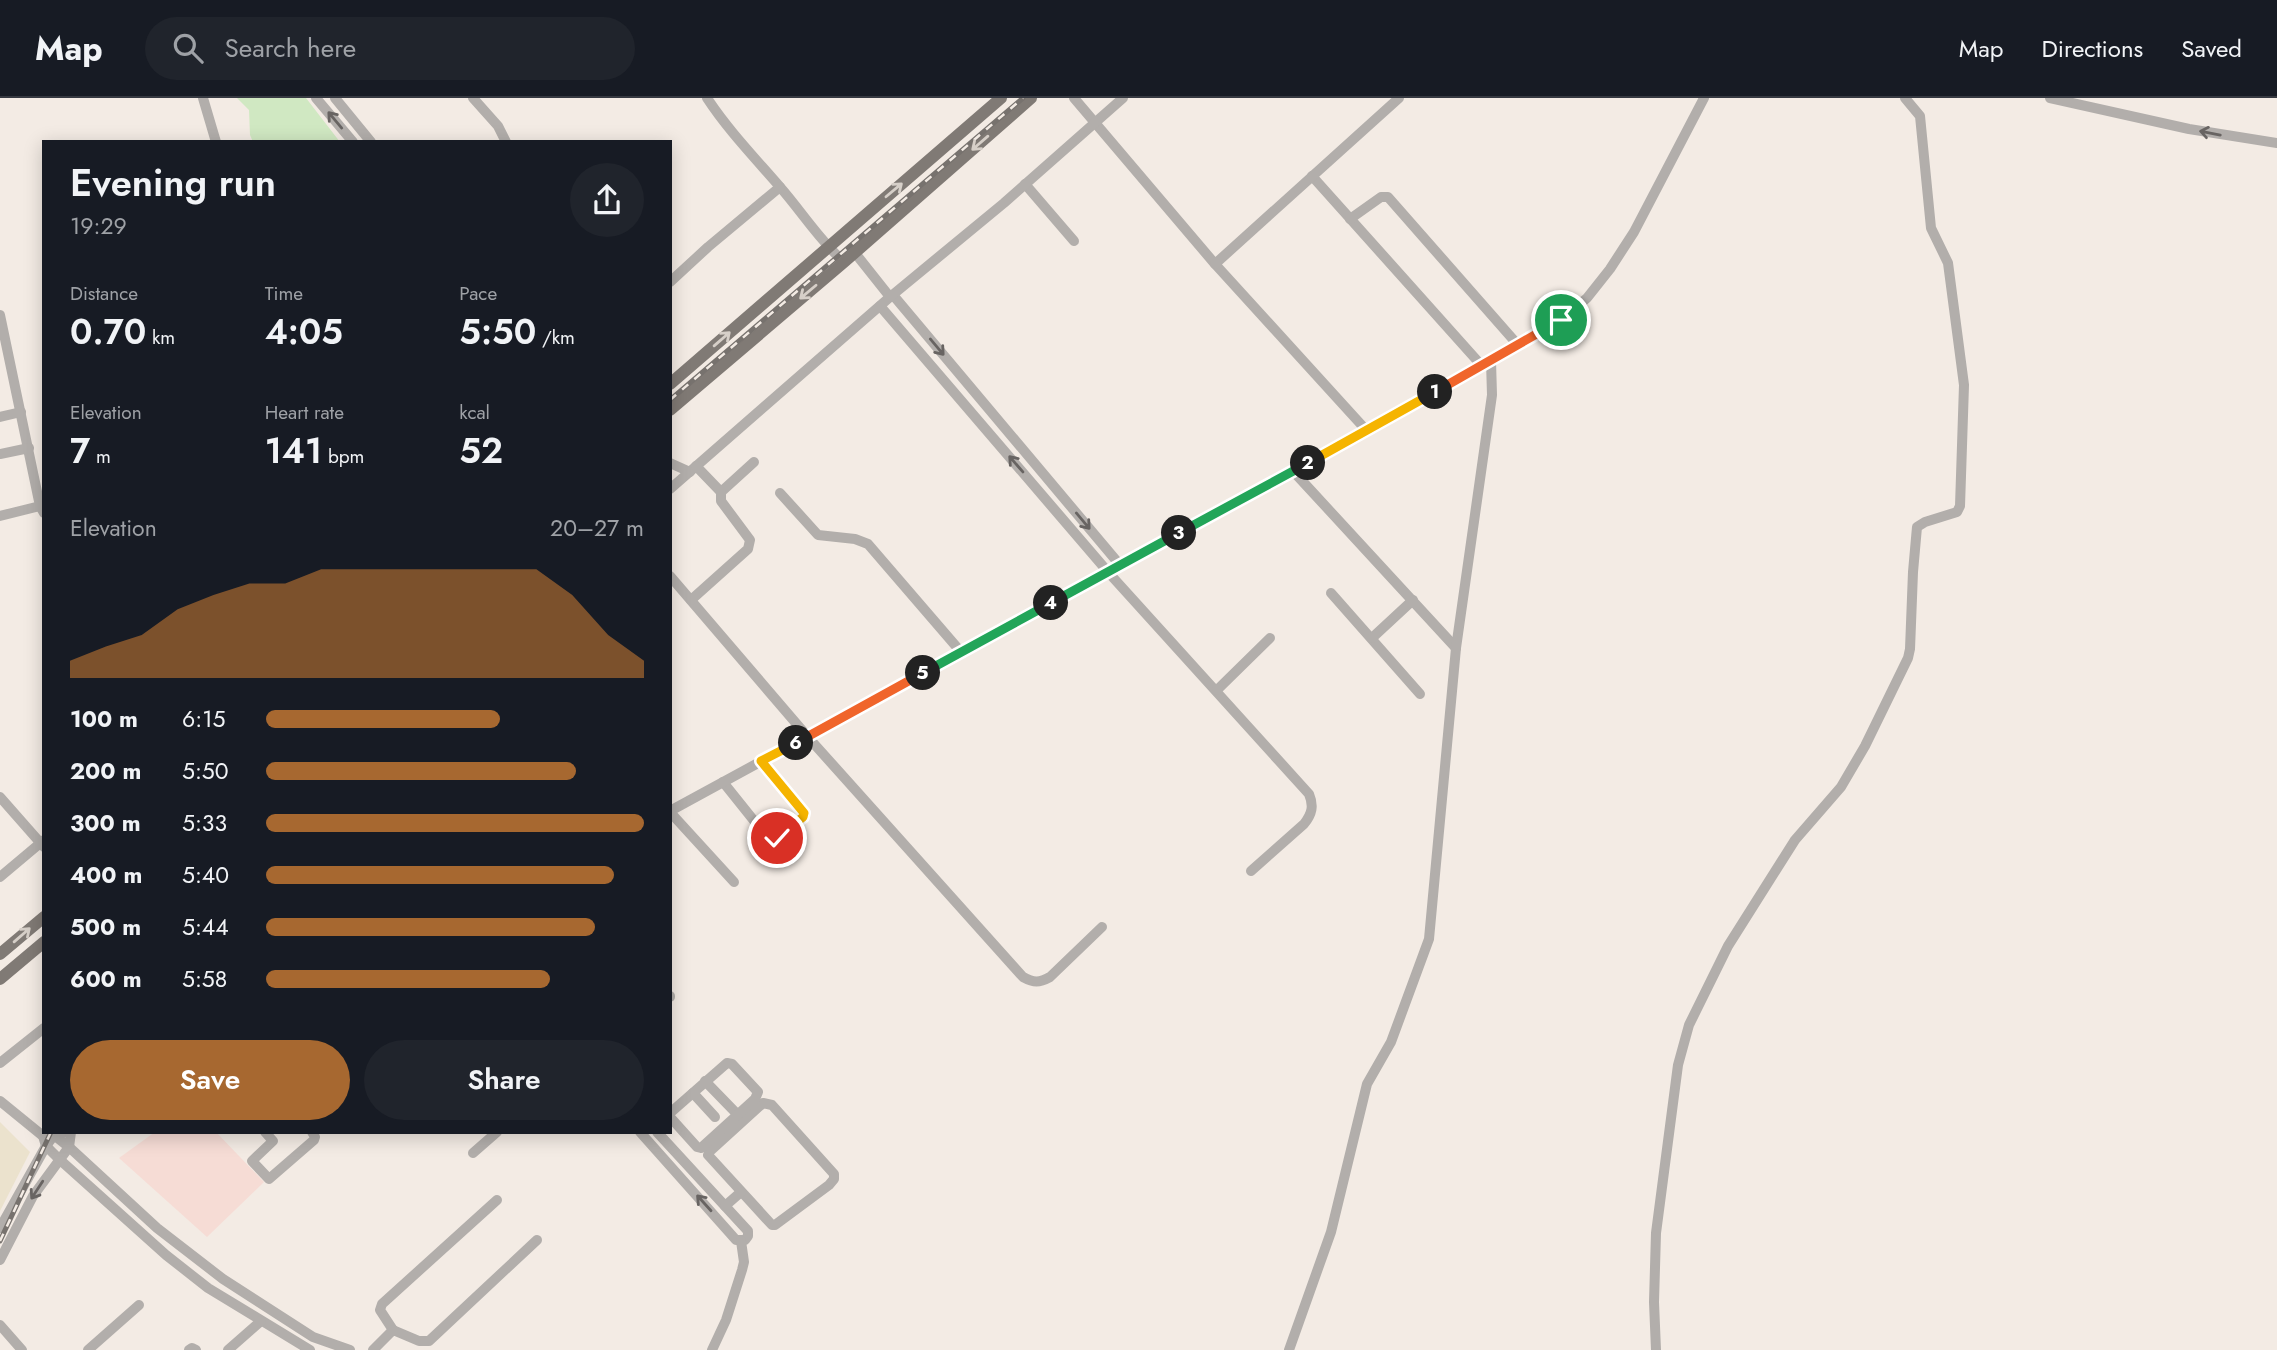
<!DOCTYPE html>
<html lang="en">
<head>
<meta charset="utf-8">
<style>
	:root { --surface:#171b24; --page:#20242c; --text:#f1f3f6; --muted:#9ea1a6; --line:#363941; --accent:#a76830 }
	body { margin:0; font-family:Jost,sans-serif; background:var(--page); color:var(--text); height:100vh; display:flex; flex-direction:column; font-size:26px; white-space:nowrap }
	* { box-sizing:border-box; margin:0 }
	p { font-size:23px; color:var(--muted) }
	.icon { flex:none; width:38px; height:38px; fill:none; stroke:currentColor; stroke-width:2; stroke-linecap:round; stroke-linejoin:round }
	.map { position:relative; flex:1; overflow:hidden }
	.sheet { position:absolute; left:42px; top:42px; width:630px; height:994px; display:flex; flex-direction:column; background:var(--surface); border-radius:0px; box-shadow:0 4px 18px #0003 }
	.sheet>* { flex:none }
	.pin { position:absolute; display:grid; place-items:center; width:60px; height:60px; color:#fff; margin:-30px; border:4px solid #fff; border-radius:50%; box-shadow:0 2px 7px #0007 }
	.km { position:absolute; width:35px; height:35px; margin:-18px; border-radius:50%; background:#222; color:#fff; font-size:19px; line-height:35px; text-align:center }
	.round { display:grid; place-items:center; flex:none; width:74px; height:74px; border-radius:37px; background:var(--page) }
	.head { display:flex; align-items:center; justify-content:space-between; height:119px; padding:0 28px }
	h1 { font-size:38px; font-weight:600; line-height:52px }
	.stats { display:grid; grid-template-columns:repeat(3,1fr); gap:10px; height:119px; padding:7px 28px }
	.stats div { display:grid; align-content:center }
	.stats b { font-size:35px; font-weight:600 }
	.stats small { font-size:19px; font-weight:400 }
	.stats p { font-size:19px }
	.chart { height:196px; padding:14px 28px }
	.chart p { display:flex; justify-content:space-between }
	.chart svg { width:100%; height:126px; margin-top:7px; fill:var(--accent); opacity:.7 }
	.primary-button { display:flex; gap:14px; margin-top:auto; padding:14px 28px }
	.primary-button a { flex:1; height:80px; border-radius:42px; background:var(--accent); color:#fff; font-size:28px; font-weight:600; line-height:80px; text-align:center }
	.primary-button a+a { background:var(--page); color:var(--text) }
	ul { padding:0 28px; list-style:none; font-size:23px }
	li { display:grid; grid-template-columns:112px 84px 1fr; align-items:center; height:52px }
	li i { height:18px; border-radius:9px; background:var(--accent) }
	header { display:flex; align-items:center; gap:42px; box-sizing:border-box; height:98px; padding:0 35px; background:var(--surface); border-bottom:2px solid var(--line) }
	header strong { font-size:33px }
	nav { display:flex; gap:38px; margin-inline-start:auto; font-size:24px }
	.search { width:490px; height:63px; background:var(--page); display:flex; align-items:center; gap:18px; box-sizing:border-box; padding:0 24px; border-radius:38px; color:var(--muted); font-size:26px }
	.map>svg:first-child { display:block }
	.commercial { fill:#ebe2cd }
	.industrial { fill:#f6dcd5 }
	.green { fill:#d0e8c2 }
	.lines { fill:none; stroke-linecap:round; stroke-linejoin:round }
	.minor { stroke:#b2aeab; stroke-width:10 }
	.major { stroke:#807a75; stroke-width:12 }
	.rail-casing { stroke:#77726e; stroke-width:5 }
	.rail { stroke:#f3ebe4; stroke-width:2.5; stroke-dasharray:8; stroke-linecap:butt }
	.oneway { stroke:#686462 }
	.oneway2 { stroke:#d6cfc8 }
	.split-1-casing { stroke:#fff; stroke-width:14 }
	.split-2-casing { stroke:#fff; stroke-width:14 }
	.split-3-casing { stroke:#fff; stroke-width:14 }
	.split-4-casing { stroke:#fff; stroke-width:14 }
	.split-5-casing { stroke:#fff; stroke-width:14 }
	.split-6-casing { stroke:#fff; stroke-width:14 }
	.split-7-casing { stroke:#fff; stroke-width:14 }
	.split-1 { stroke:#f0652b; stroke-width:9 }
	.split-2 { stroke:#f5b400; stroke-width:9 }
	.split-3 { stroke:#22a559; stroke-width:9 }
	.split-4 { stroke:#22a559; stroke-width:9 }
	.split-5 { stroke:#22a559; stroke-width:9 }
	.split-6 { stroke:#f0652b; stroke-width:9 }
	.split-7 { stroke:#f5b400; stroke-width:9 }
</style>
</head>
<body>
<header>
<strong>Map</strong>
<div class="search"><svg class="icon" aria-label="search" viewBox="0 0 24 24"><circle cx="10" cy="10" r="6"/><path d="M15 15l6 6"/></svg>Search here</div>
<nav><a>Map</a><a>Directions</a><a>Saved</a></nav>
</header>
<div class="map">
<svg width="2277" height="1252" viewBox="0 0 2277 1252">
	<rect width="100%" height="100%" fill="#f3ebe4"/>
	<polygon class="commercial" points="0,1024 30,1054 0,1113"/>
	<polygon class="industrial" points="155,1034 216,1034 264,1084 207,1139 119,1060"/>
	<polygon class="green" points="237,0 306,0 340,44 253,44 250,37 249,12"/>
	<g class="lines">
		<g class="minor">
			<polyline points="203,0 216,44"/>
			<polyline points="316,0 353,44"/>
			<polyline points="335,0 371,44"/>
			<polyline points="473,0 498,28 506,44"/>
			<path d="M707 0C728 32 755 60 780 89 802 114 819 142 844 164"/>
			<polyline points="1074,0 1215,166 1367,333"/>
			<polyline points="2050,0 2189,31 2277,45"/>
			<polyline points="1312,78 1482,268"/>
			<polyline points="1025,86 1074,143"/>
			<polyline points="1350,121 1381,99 1388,99 1518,247"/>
			<polyline points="855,155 890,199"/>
			<polyline points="1215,166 1399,0"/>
			<polyline points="670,184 708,149 780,89"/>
			<polyline points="893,197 1120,467"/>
			<path d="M880 208 1108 474 1309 696C1314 708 1312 716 1304 726L1251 773"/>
			<polyline points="0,217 40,408 44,415"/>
			<polyline points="0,319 21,314"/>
			<polyline points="0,356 29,350"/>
			<polyline points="670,365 690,374"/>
			<polyline points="1293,373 1456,550"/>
			<polyline points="670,391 890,199 1004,105 1123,0"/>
			<polyline points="721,394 754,364"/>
			<polyline points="780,395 818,437 855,441 868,446 961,554"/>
			<polyline points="0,418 40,408"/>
			<path d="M670 478 807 638 1023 879C1034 885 1039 885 1050 879L1102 829"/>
			<polyline points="1331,495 1420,596"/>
			<polyline points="691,502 748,451 750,442 721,403 721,394 696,368"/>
			<polyline points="1372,540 1413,502"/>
			<polyline points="1217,592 1270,540"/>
			<polyline points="723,684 767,739 773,742 803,719 804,715 761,663"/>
			<polyline points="0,699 44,749"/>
			<polyline points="670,713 1367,333 1561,222 1587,200 1610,171 1634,134 1704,0"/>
			<polyline points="670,714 734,784"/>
			<polyline points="0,779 44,742"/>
			<polyline points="670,898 670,899"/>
			<polyline points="0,965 44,930"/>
			<polyline points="705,983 738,1017"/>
			<polyline points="693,995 715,1019"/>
			<polyline points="0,1003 43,1038 46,1048 59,1061 166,1157 208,1190 310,1252"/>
			<polygon points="763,1005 772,1007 834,1076 834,1081 829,1087 775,1127 772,1127 708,1057 709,1054"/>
			<polyline points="670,1015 727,965 732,966 758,994 755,1001 701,1050 697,1049 670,1019"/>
			<polyline points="265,1034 273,1043 252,1063 269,1081 314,1042 315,1039 312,1034"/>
			<polyline points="640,1034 736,1142 745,1142 748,1138 748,1133 657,1034"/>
			<polyline points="43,1038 54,1037 69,1049 157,1130 223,1181 313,1239 350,1252"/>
			<polyline points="473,1055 497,1034"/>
			<polyline points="725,1108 741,1094"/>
			<polyline points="0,1130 46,1048 54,1037 65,1034"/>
			<polyline points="0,1162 33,1098 69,1049 71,1034"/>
			<polyline points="0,1227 22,1252"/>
			<polyline points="393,1232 380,1212 382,1206 497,1102"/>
			<polyline points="88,1252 139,1207"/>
			<polyline points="189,1252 192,1250 196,1252"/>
			<polyline points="228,1252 261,1223"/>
			<polyline points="373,1252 393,1232 419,1243 429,1243 537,1142"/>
			<polyline points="712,1252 726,1222 742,1172 744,1164 741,1143"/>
			<polyline points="1289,1252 1331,1134 1367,986 1391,944 1429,841 1456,550 1492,297 1491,263"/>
			<polyline points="1656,1252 1654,1204 1656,1135 1678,967 1689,927 1728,848 1795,742 1841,689 1865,648 1908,560 1910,551 1913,474 1917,429 1925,424 1957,414 1960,408 1964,287 1948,165 1931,130 1920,18 1905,0"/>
		</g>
		<g class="major">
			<polyline points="670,286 1001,0"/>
			<polyline points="670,312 844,164 1031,0"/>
			<polyline points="0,856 44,819"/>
			<polyline points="0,881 44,844"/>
		</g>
		<g class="rail-casing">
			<g id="rail">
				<polyline points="670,302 1023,0"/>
				<polyline points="0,1143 51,1034"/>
			</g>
		</g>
		<use href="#rail" class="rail"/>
	</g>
	<defs><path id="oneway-shaft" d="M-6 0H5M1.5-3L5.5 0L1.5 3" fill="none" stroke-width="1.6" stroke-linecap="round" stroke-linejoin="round" transform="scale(1.75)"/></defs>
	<g class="oneway">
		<use href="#oneway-shaft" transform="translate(335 22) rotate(-130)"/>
		<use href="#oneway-shaft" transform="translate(2210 35) rotate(-169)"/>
		<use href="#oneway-shaft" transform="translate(937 249) rotate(50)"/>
		<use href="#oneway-shaft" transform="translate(1016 366) rotate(-131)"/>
		<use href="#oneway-shaft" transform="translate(1083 423) rotate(50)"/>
		<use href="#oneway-shaft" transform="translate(37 1092) rotate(123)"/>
		<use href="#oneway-shaft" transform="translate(704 1105) rotate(-132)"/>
	</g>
	<g class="oneway2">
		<use href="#oneway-shaft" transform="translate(980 45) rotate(139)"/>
		<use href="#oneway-shaft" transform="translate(894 92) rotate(-40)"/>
		<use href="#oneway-shaft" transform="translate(808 194) rotate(140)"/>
		<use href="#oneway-shaft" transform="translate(722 241) rotate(-41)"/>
		<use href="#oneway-shaft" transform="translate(22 837) rotate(-41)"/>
	</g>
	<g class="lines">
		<g class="split-1-casing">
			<polyline id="split-1" points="1435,294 1561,222"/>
		</g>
		<g class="split-2-casing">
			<polyline id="split-2" points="1308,365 1435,294"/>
		</g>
		<g class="split-3-casing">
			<polyline id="split-3" points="1179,435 1308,365"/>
		</g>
		<g class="split-4-casing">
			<polyline id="split-4" points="1051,505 1179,435"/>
		</g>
		<g class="split-5-casing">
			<polyline id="split-5" points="923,575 1051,505"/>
		</g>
		<g class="split-6-casing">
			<polyline id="split-6" points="796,645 923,575"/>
		</g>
		<g class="split-7-casing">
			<polyline id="split-7" points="777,740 803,719 804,715 761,663 796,645"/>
		</g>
		<use href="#split-1" class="split-1"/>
		<use href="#split-2" class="split-2"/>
		<use href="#split-3" class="split-3"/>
		<use href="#split-4" class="split-4"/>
		<use href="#split-5" class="split-5"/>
		<use href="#split-6" class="split-6"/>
		<use href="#split-7" class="split-7"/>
	</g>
</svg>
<div class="pin" style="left:1561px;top:222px;background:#1e9e55"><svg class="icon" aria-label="arrive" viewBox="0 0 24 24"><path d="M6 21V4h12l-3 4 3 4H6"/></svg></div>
<div class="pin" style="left:777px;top:740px;background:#d93025"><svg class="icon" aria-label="check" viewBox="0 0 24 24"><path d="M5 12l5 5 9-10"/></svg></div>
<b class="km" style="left:1435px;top:294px">1</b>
<b class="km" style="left:1308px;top:365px">2</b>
<b class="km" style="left:1179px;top:435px">3</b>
<b class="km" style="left:1051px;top:505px">4</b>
<b class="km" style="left:923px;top:575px">5</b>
<b class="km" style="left:796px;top:645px">6</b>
<section class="sheet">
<div class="head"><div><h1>Evening run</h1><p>19:29</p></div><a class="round"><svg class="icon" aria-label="share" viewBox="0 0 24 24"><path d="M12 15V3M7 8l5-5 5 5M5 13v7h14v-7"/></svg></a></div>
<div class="stats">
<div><p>Distance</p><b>0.70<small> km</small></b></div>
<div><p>Time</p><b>4:05</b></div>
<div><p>Pace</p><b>5:50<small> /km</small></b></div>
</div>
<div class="stats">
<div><p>Elevation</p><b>7<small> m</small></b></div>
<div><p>Heart rate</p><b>141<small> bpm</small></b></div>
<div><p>kcal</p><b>52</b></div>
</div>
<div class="chart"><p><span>Elevation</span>20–27 m</p>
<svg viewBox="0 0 160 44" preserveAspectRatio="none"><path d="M0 44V38L10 33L20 29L30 20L40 15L50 11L60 11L70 6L80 6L90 6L100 6L110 6L120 6L130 6L140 15L150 29L160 38V44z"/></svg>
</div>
<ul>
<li><b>100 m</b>6:15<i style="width:62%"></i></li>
<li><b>200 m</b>5:50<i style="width:82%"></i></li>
<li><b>300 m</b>5:33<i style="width:100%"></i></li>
<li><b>400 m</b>5:40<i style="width:92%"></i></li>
<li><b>500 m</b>5:44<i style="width:87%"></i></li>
<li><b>600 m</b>5:58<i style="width:75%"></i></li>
</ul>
<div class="primary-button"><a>Save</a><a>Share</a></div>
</section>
</div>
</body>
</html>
